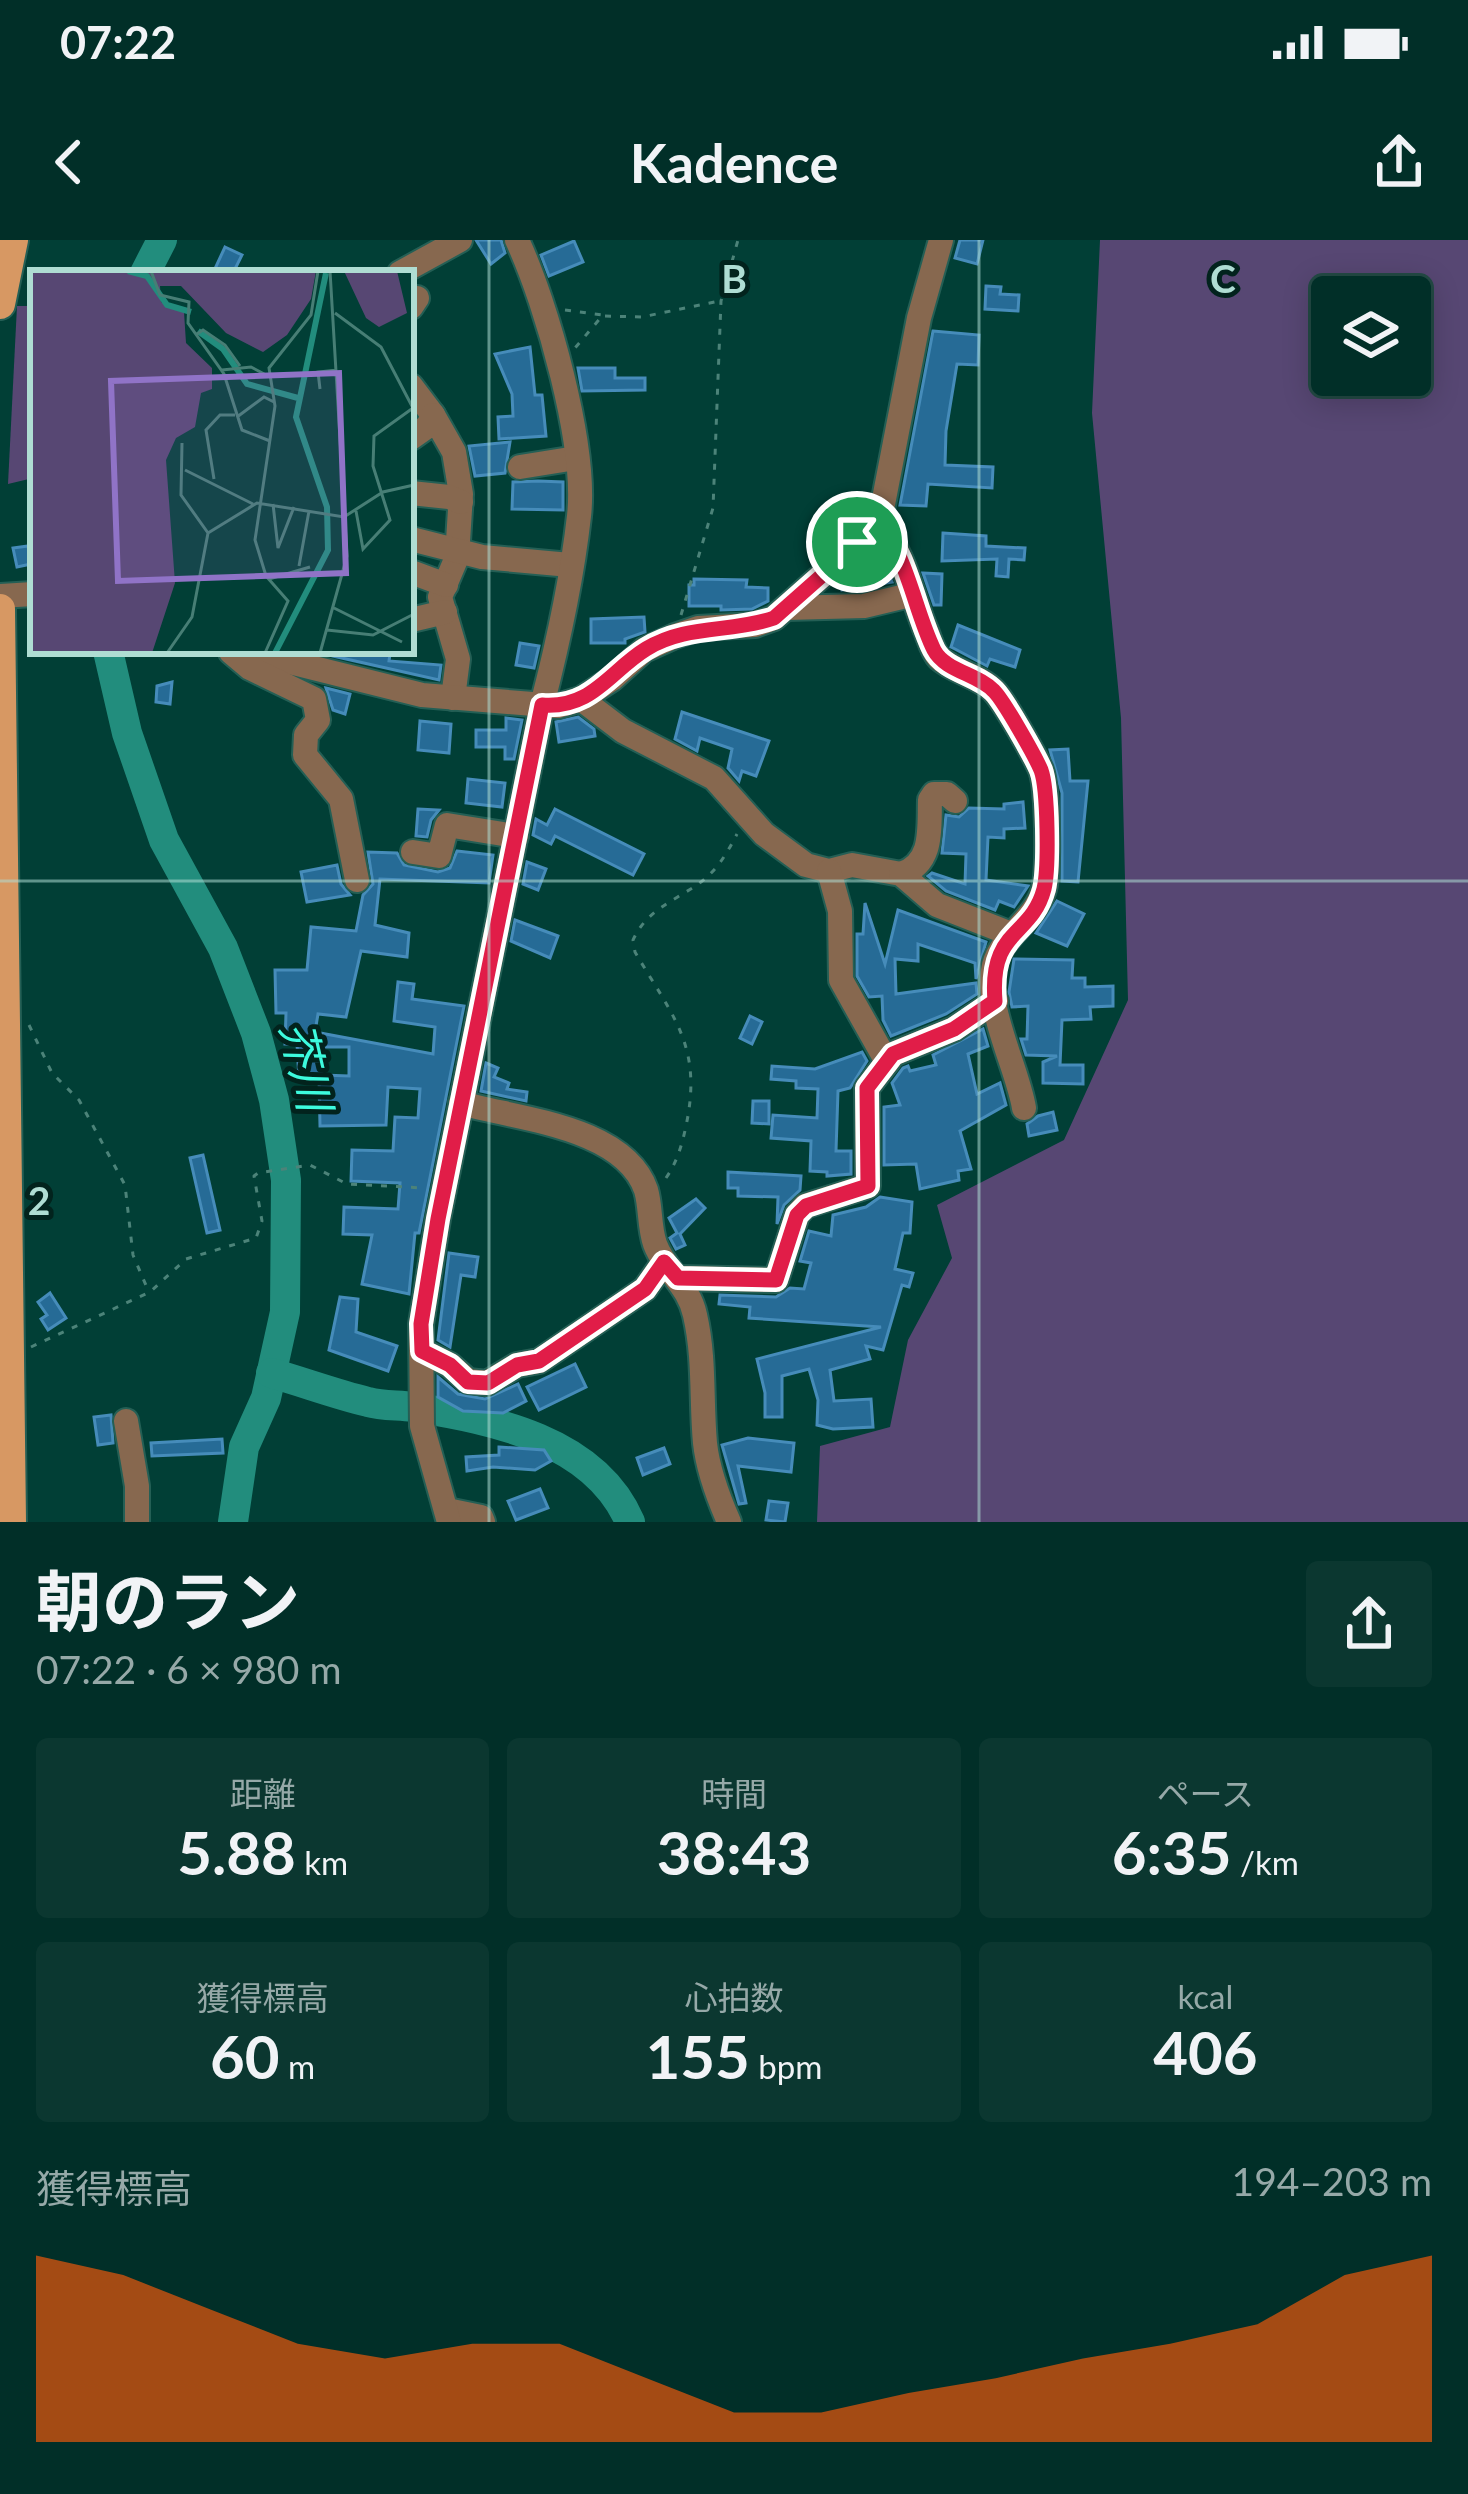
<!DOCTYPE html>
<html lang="ja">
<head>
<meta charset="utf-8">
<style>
	:root { --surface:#012f28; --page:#0b3730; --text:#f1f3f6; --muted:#96a9a8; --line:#234a45; --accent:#ea580c }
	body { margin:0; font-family:Lato,"Noto Sans JP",sans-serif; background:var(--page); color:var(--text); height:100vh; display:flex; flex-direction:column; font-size:45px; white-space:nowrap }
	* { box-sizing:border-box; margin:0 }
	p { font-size:39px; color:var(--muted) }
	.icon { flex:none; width:66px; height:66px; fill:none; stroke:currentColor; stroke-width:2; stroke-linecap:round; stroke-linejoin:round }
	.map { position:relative; height:1282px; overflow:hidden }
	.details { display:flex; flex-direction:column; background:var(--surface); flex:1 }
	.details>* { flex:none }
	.controls { position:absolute; left:1311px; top:36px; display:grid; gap:24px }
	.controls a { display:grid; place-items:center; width:120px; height:120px; border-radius:12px; background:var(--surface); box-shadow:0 6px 30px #0003,0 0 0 3px var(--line); font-size:60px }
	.pin { position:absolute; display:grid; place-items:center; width:102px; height:102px; color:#fff; margin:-51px; border:6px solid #fff; border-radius:50%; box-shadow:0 3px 12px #0007 }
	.round { display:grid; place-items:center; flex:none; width:126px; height:126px; border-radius:12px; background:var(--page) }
	.overview { display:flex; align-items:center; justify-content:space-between; height:204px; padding:0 36px }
	h1 { font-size:66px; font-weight:700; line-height:90px }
	.figures { display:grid; grid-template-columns:repeat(3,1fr); gap:18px; height:204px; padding:12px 36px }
	.figures div { display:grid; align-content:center; border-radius:12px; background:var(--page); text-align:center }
	.figures b { font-size:60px; font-weight:700 }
	.figures small { font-size:33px; font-weight:400 }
	.figures p { font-size:33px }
	.chart { height:336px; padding:24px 36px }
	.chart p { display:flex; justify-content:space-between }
	.chart svg { width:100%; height:216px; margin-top:12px; fill:var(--accent); opacity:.7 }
	.status { display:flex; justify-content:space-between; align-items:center; height:84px; padding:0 60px; background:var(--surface); direction:ltr }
	.status svg { height:33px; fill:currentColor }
	header { display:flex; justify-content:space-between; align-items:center; height:156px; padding:0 36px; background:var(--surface); font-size:54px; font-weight:700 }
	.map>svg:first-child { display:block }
	.green { fill:#574773; fill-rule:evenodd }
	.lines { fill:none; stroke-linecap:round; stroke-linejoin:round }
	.river { stroke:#228d7d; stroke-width:30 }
	.building { fill:#266b96; stroke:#468cba; stroke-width:3; fill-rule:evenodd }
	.minor-casing { stroke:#245f55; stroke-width:28 }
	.major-casing { stroke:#245f55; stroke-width:34 }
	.path { stroke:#4c8379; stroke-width:3; stroke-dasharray:6 9; stroke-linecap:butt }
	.minor { stroke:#87684f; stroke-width:24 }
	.major { stroke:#d79863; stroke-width:30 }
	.route-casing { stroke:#fff; stroke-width:24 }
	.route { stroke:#e11d48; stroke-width:15 }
	.grid { fill:none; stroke:#afddd3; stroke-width:3; stroke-opacity:0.55 }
	.labels { text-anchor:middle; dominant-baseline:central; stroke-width:10; stroke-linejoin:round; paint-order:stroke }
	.water-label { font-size:45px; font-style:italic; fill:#3dfbde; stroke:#02231d }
	.inset-river { fill:none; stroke:#228d7d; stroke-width:6 }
	.inset-road { fill:none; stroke:#477e75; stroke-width:3 }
	.view { fill:#9073c7; fill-opacity:0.15; stroke:#9073c7; stroke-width:6 }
	.inset-edge { fill:none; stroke:#afddd3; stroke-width:6 }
	.grid-label { font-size:39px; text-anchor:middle; font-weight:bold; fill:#afddd3; stroke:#02231d; stroke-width:10; stroke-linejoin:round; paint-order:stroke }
</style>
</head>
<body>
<div class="status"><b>07:22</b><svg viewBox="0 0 49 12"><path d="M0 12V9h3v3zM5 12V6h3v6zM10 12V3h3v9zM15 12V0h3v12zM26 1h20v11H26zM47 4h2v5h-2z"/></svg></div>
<header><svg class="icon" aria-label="back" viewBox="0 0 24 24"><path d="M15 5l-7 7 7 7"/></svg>Kadence<svg class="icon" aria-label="share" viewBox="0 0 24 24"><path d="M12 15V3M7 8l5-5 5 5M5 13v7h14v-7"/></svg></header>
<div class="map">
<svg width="1468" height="1282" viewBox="0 0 1468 1282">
	<rect width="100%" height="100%" fill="#013f36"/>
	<g class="green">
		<path d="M1100 0H1468V1282H817L820 1206 890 1187 908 1100 952 1018 937 965 1064 900 1128 760 1121 478 1092 173ZM1332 57H1410V135H1332Z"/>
		<polygon points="17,66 33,66 33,238 8,244"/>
	</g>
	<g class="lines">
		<g class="river">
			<polyline points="145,33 162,0"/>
			<polyline points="108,411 127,493 164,600 223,708 256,793 274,860 286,940 285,1072 266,1158 244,1207 233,1282"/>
			<path d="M271 1133C303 1142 335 1154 368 1162 382 1166 398 1165 413 1167 494 1180 595 1200 630 1282"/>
		</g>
	</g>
	<g class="building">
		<polygon points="476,0 501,0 505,13 491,24"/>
		<polygon points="960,0 983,0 977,24 955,18"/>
		<polygon points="574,1 583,22 549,36 541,15"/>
		<polygon points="225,7 242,15 233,33 213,33"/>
		<polygon points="986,46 1001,47 1000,54 1019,55 1018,71 985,69"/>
		<polygon points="933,91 979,95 978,125 957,124 946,191 945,225 993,227 992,248 928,244 926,266 900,265"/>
		<polygon points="530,107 535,155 542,155 546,196 499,199 498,177 513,176 512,154 495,114"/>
		<polygon points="578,128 615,128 615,138 645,138 645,150 582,151"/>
		<polygon points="510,202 505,233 475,236 469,206"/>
		<polygon points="538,241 563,242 563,270 512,269 513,242"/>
		<polygon points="943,293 986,296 986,306 1025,308 1024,320 1009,319 1008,337 996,336 997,319 942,321"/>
		<polygon points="28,306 31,324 17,327 13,308"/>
		<polygon points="886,327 892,342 842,350 841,340 849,334"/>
		<polygon points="923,333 942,334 941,365 934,365"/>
		<polygon points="694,339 747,340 746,347 768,348 768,361 752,369 721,370 721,366 689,366 689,345 694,345"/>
		<polygon points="644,377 645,392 625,399 625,403 591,403 591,379"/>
		<polygon points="958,385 1020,410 1015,427 990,419 987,426 955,409 951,407"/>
		<polygon points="520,403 539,406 534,428 516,425"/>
		<polygon points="334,411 371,411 390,414 389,421 441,425 439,440 333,416"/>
		<polygon points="172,442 170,464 156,462 157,446"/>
		<polygon points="326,448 350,454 345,474 333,470"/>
		<polygon points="682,472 769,501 756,536 742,531 739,541 728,528 732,509 700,498 697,511 675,499"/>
		<polygon points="578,477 594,489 595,496 559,502 556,482"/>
		<polygon points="506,478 522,480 514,519 505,519 505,507 476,507 476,490 506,490"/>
		<polygon points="420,481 451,484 449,513 418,510"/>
		<polygon points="1068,509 1070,541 1088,541 1078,642 1062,641 1062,553 1050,510"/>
		<polygon points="468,539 505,543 502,567 466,563"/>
		<polygon points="1023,562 1025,588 1004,589 1004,598 988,597 986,640 1028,646 1014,667 999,661 995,670 946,651 928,636 932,633 965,644 966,614 942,613 946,575 959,577 969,568 1004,569 1004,564"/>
		<polygon points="418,569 439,570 431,580 427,597 416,596"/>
		<polygon points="555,569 644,614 633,635 555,596 551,604 533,595 536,579 547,585"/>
		<path d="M457 611 493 615 489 643 380 639 375 685 409 693 407 717 361 711 346 777 318 774 315 792 433 814 435 787 394 781 398 742 414 744 412 759 464 766 419 993H415L409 1054 362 1044 372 995 343 994 344 967 398 969 400 943 351 941 352 910 393 911 395 877 418 878 420 849 388 847 386 885 320 886 319 839H299L297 804H285L286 773H276L275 730H307L311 687 356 691 363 655 373 644 368 612 397 613 404 625 438 632 450 628ZM323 807H349V836L322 835Z"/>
		<polygon points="527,622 546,629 538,650 523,644"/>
		<polygon points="337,625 341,644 350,655 307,662 301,632"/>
		<polygon points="1057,661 1084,674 1067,706 1036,693"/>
		<polygon points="865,663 885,724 898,670 986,702 976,739 975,723 918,704 918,721 895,719 896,754 976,743 977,754 946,774 891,796 883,780 882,756 869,757 857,736 857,694 863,694"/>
		<polygon points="515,680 558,696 550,718 511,701"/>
		<polygon points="1014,719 1073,720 1072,738 1085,738 1085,747 1113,746 1113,766 1090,767 1091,779 1062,780 1060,825 1083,825 1083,844 1043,843 1043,822 1057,816 1026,815 1021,799 1027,799 1028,766 1012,767 1009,752"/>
		<polygon points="750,776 762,782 752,804 740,798"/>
		<polygon points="983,789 988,806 968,814 977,854 1000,843 1006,865 960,891 971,929 958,931 959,940 920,949 916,924 884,925 884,867 900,865 892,843 903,828 908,826 910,831 936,825 933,815"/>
		<polygon points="862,812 867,821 850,848 838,851 836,911 851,911 851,934 827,936 827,932 810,931 811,901 771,898 773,875 817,878 818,849 796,848 796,841 771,839 772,826 815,829"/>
		<polygon points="486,823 498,828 494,837 509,843 507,849 527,852 526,861 481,851"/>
		<polygon points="753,861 769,861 769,884 752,883"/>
		<polygon points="1053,872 1057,890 1029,896 1027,884 1038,876"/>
		<polygon points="203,915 220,990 207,993 190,918"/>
		<polygon points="728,932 801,936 800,950 784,965 777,984 778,957 738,956 738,948 728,948"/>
		<polygon points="880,957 912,962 910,993 903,993 895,1029 913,1033 909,1047 902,1045 883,1110 866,1106 870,1119 830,1130 834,1161 871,1159 873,1187 833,1189 817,1185 818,1160 809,1129 782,1136 782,1177 765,1177 765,1153 757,1119 881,1087 749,1078 750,1067 719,1064 720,1055 776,1057 790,1048 804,1049 811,1023 800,1021 809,991 831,996 833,975 866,967"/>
		<polygon points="696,959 705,968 680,994 685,1005 676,1009 670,998 677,993 669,978"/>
		<polygon points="449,1013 478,1017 475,1037 461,1035 450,1107 438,1100"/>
		<polygon points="50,1053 66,1078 48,1090 41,1079 47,1075 38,1062"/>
		<polygon points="340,1057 358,1059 356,1092 397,1106 388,1131 329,1110"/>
		<polygon points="575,1124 586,1147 539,1170 527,1147"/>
		<polygon points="438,1137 458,1154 485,1159 518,1144 526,1161 503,1173 463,1171 438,1157"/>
		<polygon points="111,1175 113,1203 98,1205 94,1177"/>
		<polygon points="748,1198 794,1203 791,1232 738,1226 746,1263 739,1264 722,1205"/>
		<polygon points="222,1199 223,1213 152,1216 151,1203"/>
		<polygon points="499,1207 544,1210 551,1221 535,1230 493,1227 467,1231 466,1217 499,1215"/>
		<polygon points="664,1208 670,1224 643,1235 637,1218"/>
		<polygon points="540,1249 548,1268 516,1280 508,1261"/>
		<polygon points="769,1261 788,1263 785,1282 766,1280"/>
	</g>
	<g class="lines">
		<g class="minor-casing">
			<g id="minor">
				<polyline points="400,33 460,0"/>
				<polyline points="411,67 417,58"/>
				<polyline points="411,146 433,175"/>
				<polyline points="411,198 428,186 433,175 454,212 461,254 457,317 440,357 458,419 453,458"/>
				<polyline points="520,227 576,218"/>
				<polyline points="411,253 449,257 461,262"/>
				<path d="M879 285C905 312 912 359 927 393 930 401 933 412 939 418 954 432 980 436 994 451 1004 461 1035 516 1041 530 1048 549 1049 630 1044 649 1036 679 1002 695 994 725 984 767 1017 826 1024 868"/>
				<polyline points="411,299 482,317 570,325"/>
				<polyline points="411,332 446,345"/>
				<polyline points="0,356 33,354"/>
				<polyline points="786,368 864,366 910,355"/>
				<polyline points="411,380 445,372"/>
				<polyline points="245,411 422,455 558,466 581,459 612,439 644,410 675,396 698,388 755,385 774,378 879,285 919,78 941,0"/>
				<polyline points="231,412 250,428 314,459 318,480 306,495 305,515 341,559 357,640"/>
				<polyline points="581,459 623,491 714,538 764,594 806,625 829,631 852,625 901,634 937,665 1011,694"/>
				<polyline points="413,612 439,616 447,585 516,596"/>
				<path d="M901 634C934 623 929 588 930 560L934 554H947L955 561"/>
				<polyline points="887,822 893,814 954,789 996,761"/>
				<path d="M461 863C516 879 624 886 646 950 651 967 649 987 655 1004 665 1031 689 1046 695 1075 705 1119 701 1160 705 1203 708 1231 718 1257 729 1282"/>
				<polyline points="678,1038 776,1040 797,975 805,966 868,946 867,848 887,822 841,740 840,671 829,631"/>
				<polyline points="422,1111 450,1125 468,1141 487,1143 517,1125 539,1121 645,1049 664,1022"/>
				<polyline points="126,1181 137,1246 137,1282"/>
				<polyline points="447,1270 481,1277 483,1282"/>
				<path d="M449 1282 422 1186 421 1084 438 979 542 465C558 403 572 339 579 276 587 206 547 64 517 0"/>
			</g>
		</g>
		<g class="major-casing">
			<g id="major">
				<polyline points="0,64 13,0"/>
				<polyline points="0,369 11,1282"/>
			</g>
		</g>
		<g class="path">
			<polyline points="565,70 603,75 575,108"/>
			<polyline points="605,76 642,77 719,61"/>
			<polyline points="681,375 713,268 721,61 738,0"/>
			<polyline points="29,785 52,833 79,860 125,945 133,1015 148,1050"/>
			<path d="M666 938C677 922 682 905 686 886 703 806 673 777 635 712L633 700C647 669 675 661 701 642 718 629 727 613 737 594"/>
			<polyline points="31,1107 150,1052 186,1019 256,998 262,981 254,936 258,933 310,925 347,944 424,948"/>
		</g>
		<use href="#minor" class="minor"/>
		<use href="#major" class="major"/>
	</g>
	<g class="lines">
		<g class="route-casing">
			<path id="route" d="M879 285C907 314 915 372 934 410 945 431 978 434 994 451 1004 461 1035 516 1041 530 1048 549 1049 628 1044 649 1031 698 989 688 995 761L954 789 893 814 867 848 868 946 806 966 797 975 776 1040 678 1038 664 1022 645 1049 539 1121 517 1125 488 1143 468 1142 450 1125 422 1111 421 1084 438 979 542 465C592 469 610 431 646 409 687 384 731 393 774 378Z"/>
		</g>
		<use href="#route" class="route"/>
	</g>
	<path class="grid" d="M489 0V1282M979 0V1282M0 641H1468"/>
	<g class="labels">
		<g class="water-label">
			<text transform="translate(307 826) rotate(77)">芥川</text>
		</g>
	</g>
	<g transform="translate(30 30)">
		<rect width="384" height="384" fill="#013f36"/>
		<path d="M0 1H286L281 29 257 65 233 82 196 63 151 16H130L131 32 154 42 156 73 182 98V119L171 123 165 157 146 168 136 190 145 313 122 383H0ZM314 1H367L377 43 349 57 336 48Z" fill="#574773"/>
		<path class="inset-river" d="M98 1 117 6 137 35 161 42M168 61 193 79 217 114 268 128M245 383 298 280 297 237 266 147 296 3"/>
		<path class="inset-road" d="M121 1 130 25 159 32 158 53 194 104 212 160 240 171M305 43 351 77 384 140M167 64 173 60 195 75 210 96M192 100 221 97 240 107M290 119 288 102 307 100M207 147 234 127 244 132M155 200 223 234M184 209 176 160 190 145H205M243 234 248 278 264 237M326 241 333 279 360 250 343 196 344 166 383 138M178 263 227 233 314 247 353 222 384 215M269 296 279 241M239 309 280 297M304 338 372 372M297 360 343 365 384 344M137 383 162 347 178 263 151 225 152 173M235 383 258 331 236 306 225 270 245 136 239 98 281 45 288 1M290 383 317 286 300 1"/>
		<path class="view" d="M309 103 316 303 88 311 81 111Z"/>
		<rect width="384" height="384" class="inset-edge"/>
	</g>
	<g class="grid-label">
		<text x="734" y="53">B</text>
		<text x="1223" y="53">C</text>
		<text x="39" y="975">2</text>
	</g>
</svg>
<div class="controls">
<a><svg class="icon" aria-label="layers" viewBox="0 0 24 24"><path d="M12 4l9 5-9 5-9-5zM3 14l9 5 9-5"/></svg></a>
</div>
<div class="pin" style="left:857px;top:302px;background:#1e9e55"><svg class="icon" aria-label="arrive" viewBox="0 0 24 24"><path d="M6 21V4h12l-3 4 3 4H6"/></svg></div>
</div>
<section class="details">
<div class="overview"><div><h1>朝のラン</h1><p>07:22 · 6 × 980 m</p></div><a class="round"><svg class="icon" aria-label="share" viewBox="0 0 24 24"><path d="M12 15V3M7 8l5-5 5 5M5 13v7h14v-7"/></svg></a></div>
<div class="figures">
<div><p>距離</p><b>5.88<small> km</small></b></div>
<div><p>時間</p><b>38:43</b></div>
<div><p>ペース</p><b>6:35<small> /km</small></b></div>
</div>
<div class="figures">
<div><p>獲得標高</p><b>60<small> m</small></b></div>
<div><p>心拍数</p><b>155<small> bpm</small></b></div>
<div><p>kcal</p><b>406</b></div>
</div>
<div class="chart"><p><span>獲得標高</span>194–203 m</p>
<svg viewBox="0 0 160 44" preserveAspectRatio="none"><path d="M0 44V6L10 10L20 17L30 24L40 27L50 24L60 24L70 31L80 38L90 38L100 34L110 31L120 27L130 24L140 20L150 10L160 6V44z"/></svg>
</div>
</section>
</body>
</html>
